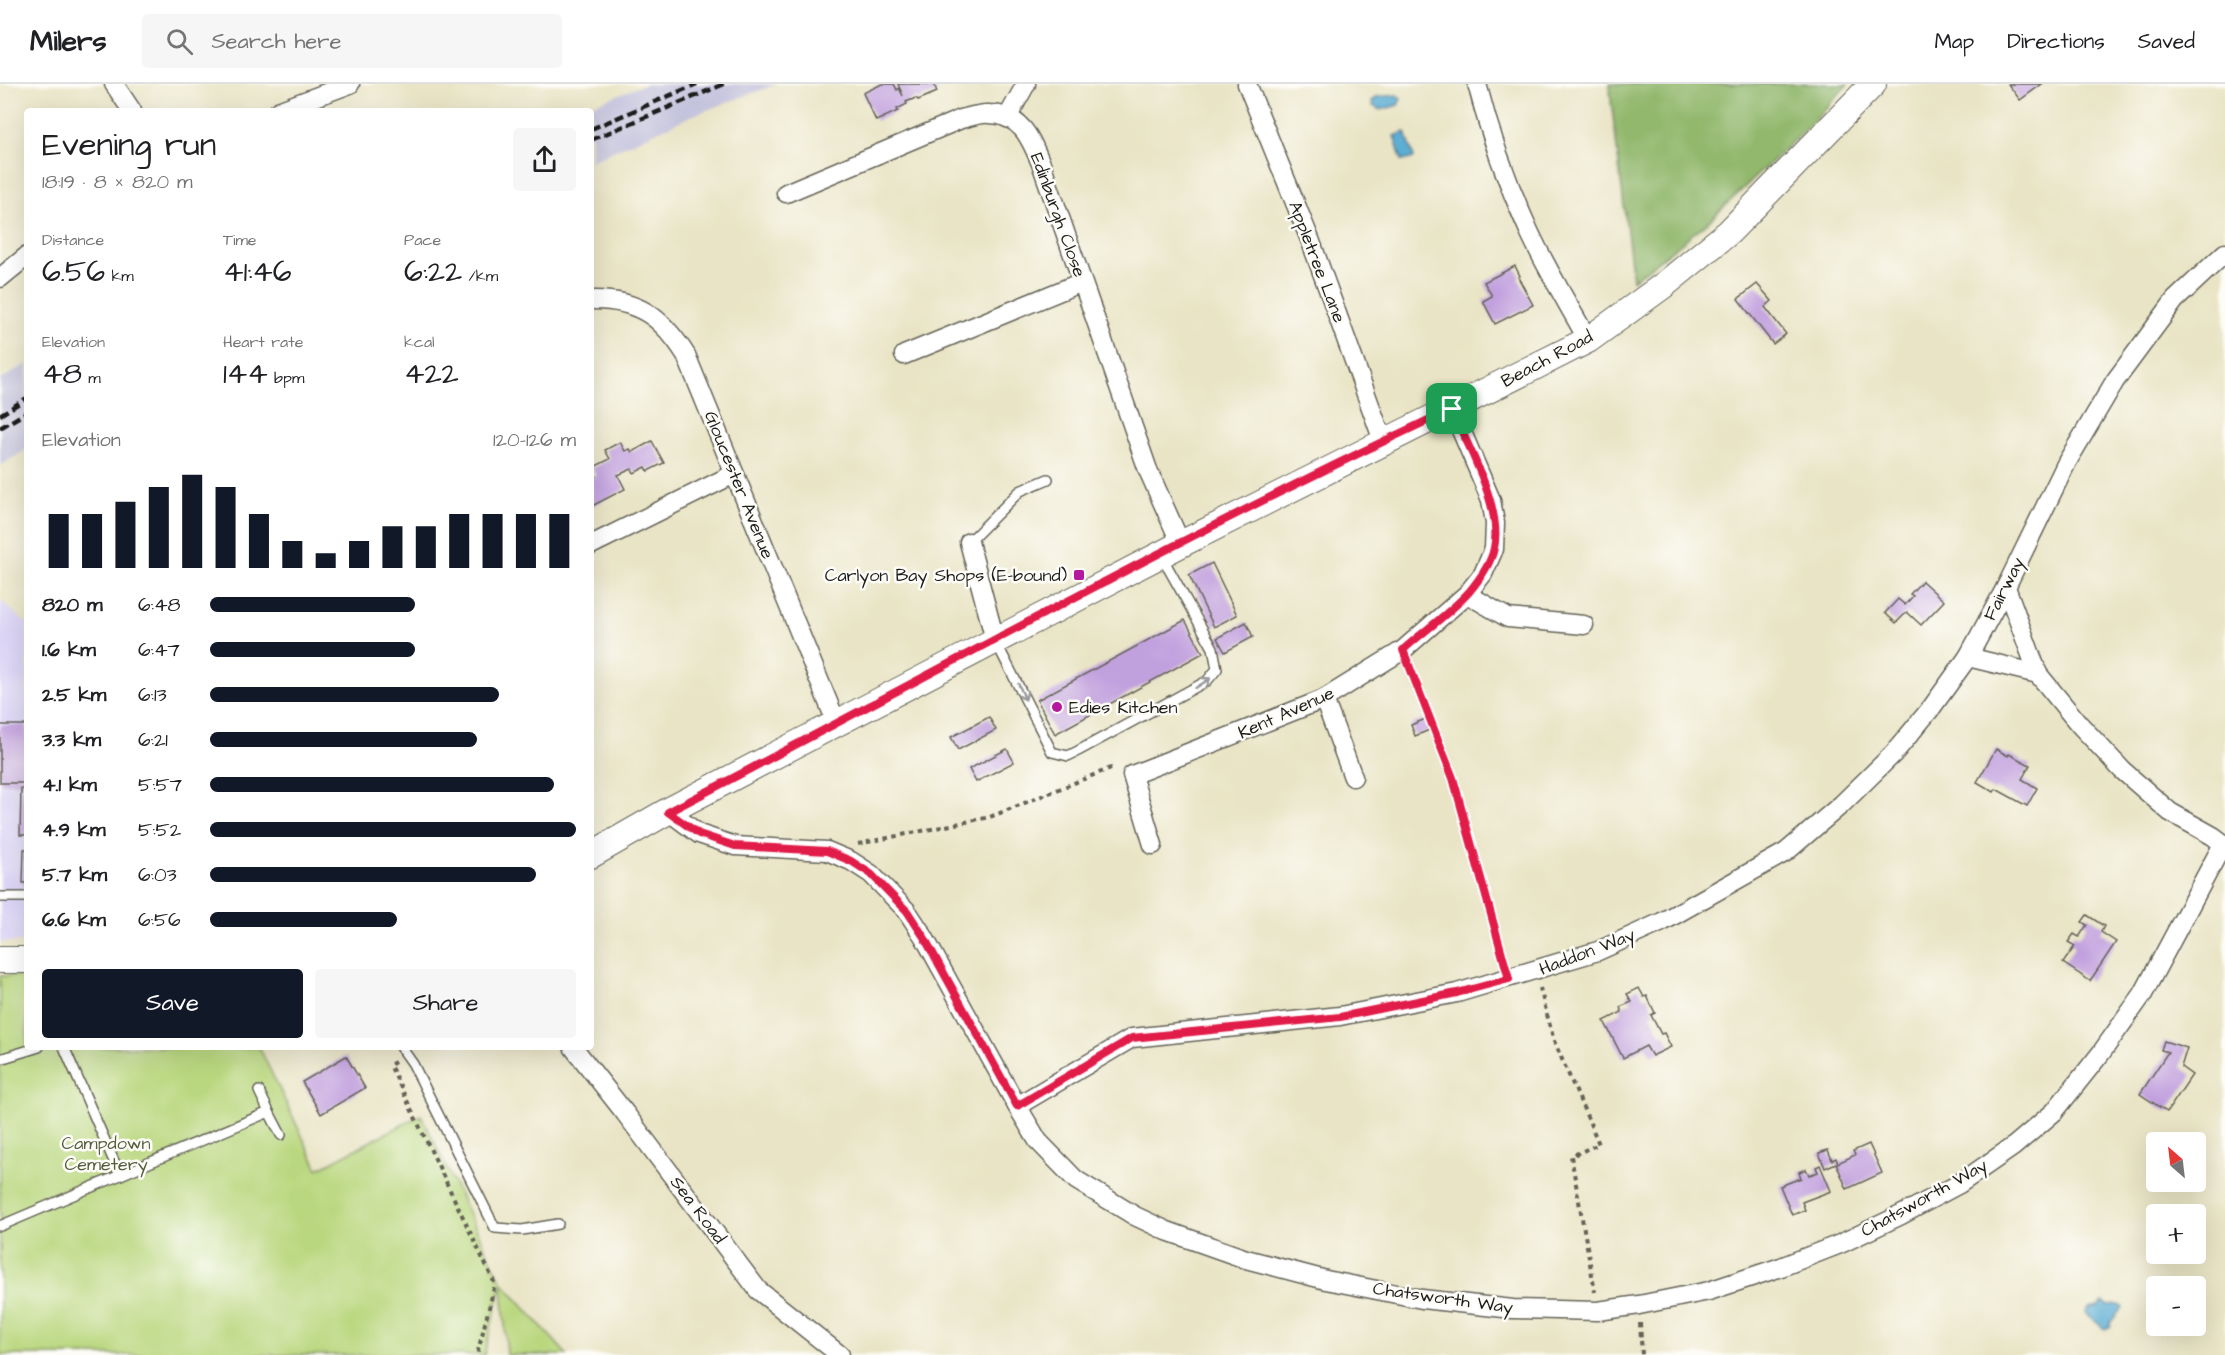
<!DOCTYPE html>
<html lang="en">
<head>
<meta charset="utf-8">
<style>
	:root { --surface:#fff; --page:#f6f6f6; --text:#202124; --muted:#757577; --line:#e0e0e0; --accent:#111827 }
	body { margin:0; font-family:"Architects Daughter",sans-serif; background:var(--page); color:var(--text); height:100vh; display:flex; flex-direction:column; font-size:22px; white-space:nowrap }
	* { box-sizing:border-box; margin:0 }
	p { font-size:20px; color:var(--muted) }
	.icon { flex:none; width:33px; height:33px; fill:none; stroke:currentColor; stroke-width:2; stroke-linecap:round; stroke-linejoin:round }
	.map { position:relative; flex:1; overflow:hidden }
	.sheet { position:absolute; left:24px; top:24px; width:570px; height:942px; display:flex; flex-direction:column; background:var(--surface); border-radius:6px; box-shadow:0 6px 24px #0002 }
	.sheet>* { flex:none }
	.needle { width:39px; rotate:332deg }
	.tools { position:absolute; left:2146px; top:1048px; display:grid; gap:12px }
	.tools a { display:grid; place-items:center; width:60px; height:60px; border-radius:6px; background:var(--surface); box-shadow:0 6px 24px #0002; font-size:30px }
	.pin { position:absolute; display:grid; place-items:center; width:51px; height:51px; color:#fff; margin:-26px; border-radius:12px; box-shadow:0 3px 9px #0006 }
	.round { display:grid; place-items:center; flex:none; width:63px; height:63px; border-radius:6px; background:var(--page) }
	.summary { display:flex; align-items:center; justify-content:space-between; height:102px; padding:0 18px }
	h1 { font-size:33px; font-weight:600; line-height:45px }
	.metrics { display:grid; grid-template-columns:repeat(3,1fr); gap:9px; height:102px; padding:6px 18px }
	.metrics div { display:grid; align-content:center }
	.metrics b { font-size:30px; font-weight:600 }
	.metrics small { font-size:16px; font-weight:400 }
	.metrics p { font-size:16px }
	.chart { height:168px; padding:12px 18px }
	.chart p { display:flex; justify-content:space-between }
	.chart svg { width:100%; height:108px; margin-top:6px; stroke:var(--accent); stroke-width:6 }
	.button { display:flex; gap:12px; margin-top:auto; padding:12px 18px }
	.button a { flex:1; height:69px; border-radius:6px; background:var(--accent); color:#fff; font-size:24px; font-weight:600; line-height:69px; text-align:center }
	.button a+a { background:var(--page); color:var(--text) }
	ul { padding:0 18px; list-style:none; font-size:20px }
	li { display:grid; grid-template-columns:96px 72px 1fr; align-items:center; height:45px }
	li i { height:15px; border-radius:8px; background:var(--accent) }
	header { display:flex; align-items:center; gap:36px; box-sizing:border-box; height:84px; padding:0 30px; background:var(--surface); border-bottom:2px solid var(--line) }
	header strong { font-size:28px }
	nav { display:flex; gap:33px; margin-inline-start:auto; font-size:21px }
	.search { width:420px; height:54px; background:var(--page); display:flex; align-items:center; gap:15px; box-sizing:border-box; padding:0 21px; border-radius:6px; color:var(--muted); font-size:22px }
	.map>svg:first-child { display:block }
	.built { fill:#dcd5f6 }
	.industrial { fill:#c2c1dc }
	.green { fill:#b9d77e; stroke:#6a7a4d; stroke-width:1.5 }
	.forest { fill:#92b86d; stroke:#576a44; stroke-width:1.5 }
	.water { fill:#56abd2; stroke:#396477; stroke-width:1.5 }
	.building { fill:#c1a0de }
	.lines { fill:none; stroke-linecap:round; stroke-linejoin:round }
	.lane-casing { stroke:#646257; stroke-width:12 }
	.street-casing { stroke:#646257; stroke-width:21 }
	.secondary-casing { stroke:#646257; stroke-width:28 }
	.path { stroke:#646257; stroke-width:4; stroke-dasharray:4.5 4.5; stroke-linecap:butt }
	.lane { stroke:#fff; stroke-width:9 }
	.street { stroke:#fff; stroke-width:18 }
	.secondary { stroke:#fff; stroke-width:26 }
	.rail { stroke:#1c1c1c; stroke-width:4.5; stroke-dasharray:9 4.5; stroke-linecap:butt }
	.oneway { stroke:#999 }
	.route-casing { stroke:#fff; stroke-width:12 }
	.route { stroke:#e11d48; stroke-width:8 }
	.poi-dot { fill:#b5179e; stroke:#fdfcf7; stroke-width:2 }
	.labels { text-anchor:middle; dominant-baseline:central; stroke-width:5; stroke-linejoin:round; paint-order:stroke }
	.street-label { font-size:18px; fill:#1c1c1c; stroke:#fdfcf7 }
	.poi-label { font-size:18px; fill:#1c1c1c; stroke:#fdfcf7; text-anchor:end }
	.park-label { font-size:18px; fill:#535d3e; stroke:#fdfcf7 }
</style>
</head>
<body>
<header>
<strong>Milers</strong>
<div class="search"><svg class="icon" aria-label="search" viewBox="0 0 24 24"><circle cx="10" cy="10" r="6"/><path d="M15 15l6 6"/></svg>Search here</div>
<nav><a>Map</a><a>Directions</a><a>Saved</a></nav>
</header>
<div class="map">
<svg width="2225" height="1271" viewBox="0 0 2225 1271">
	<rect width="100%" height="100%" fill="#fdfcf7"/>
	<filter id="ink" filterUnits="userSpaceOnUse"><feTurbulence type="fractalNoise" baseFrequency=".0167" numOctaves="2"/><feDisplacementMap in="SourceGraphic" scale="12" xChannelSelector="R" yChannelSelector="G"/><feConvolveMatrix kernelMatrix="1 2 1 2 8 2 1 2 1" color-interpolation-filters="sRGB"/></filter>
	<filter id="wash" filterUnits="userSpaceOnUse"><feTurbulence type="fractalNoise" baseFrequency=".008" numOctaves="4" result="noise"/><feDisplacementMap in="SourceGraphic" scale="24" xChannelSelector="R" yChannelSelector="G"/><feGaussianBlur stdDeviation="1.35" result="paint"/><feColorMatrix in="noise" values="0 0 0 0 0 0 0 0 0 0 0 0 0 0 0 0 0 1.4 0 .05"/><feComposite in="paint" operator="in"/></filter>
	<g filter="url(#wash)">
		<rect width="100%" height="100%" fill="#e9e4c5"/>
		<polygon class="built" points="0,516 27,540 27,858 0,858"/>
		<g class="industrial">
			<polygon points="646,0 777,0 691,32 591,77 591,27 576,27"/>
			<polygon points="27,280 27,365 0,382 0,296"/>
		</g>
		<polygon class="green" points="0,892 27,892 27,963 259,963 318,1085 421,1031 502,1198 567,1271 507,1271 502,1200 484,1271 0,1271"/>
		<polygon class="forest" points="1609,0 1848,0 1814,37 1707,139 1633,196"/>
		<g class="water">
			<polygon points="1397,11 1401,15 1398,21 1381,26 1373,22 1372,18 1377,13"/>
			<polygon points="1406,48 1414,74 1402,77 1394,52"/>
			<polygon points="2103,1218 2108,1221 2119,1220 2123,1223 2110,1239 2111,1242 2105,1245 2085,1229 2088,1224 2099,1222"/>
		</g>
		<g id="blocks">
			<g class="building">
				<polygon points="882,0 894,0 897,6 899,4 903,12 898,0 934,0 937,8 918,16 916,14 906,18 907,20 897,25 898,27 876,37 863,9"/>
				<polygon points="2008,0 2042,0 2020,16"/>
				<polygon points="1515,182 1520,192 1518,193 1533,221 1495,240 1483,217 1492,212 1484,198"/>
				<polygon points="1757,200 1772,217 1765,223 1786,250 1773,260 1738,215"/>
				<polygon points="652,357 664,379 648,387 646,383 634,389 632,385 618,391 625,405 592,422 591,394 596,392 592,384 610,375 605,366 620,358 625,367 630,365 632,368"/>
				<polygon points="1212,479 1237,531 1214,543 1189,491"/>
				<polygon points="1922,497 1944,517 1921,541 1907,528 1896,539 1885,529 1898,515 1905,521 1913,512 1910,510"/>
				<polygon points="1185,536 1203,569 1055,650 1037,616"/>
				<polygon points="1246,538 1253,553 1225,568 1217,554"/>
				<polygon points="989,633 996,646 958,666 951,653"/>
				<polygon points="1428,634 1432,645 1415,652 1411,641"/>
				<rect x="0" y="641" width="27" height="58"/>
				<polygon points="1007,665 1014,678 976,698 969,685"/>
				<polygon points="1996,665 2008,672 2009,670 2030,681 2022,695 2037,704 2027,722 1996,705 1994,708 1977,698"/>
				<polygon points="21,705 27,705 27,751 20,751"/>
				<polygon points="24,765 27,765 27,799 23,799"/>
				<polygon points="2087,831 2104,842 2101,848 2116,858 2090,897 2063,879 2075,862 2068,858 2074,850 2079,853 2087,841 2082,838"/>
				<polygon points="1639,904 1644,913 1647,912 1655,929 1651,931 1661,950 1664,949 1671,963 1652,972 1646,962 1623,974 1604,937 1622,928 1620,923 1632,918 1627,910"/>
				<polygon points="2164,957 2187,964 2181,983 2192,991 2167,1028 2140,1010 2168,968 2161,966"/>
				<polygon points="346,972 365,1004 321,1030 302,998"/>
				<polygon points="1869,1060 1882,1089 1847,1105 1836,1079 1825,1084 1819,1069 1828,1066 1832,1076 1836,1074 1838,1079 1855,1071 1853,1067"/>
				<polygon points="1820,1081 1831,1107 1802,1118 1805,1126 1792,1131 1780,1102 1801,1094 1799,1088 1806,1085 1809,1091 1818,1088 1816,1083"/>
			</g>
		</g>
	</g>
	<g filter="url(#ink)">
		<use href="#blocks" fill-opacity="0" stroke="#646257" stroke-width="1.5"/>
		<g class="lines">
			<g class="lane-casing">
				<g id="lane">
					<polyline points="969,458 1020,407 1048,395"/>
					<polyline points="996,558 1052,668 1068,672 1078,667 1207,597 1217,585 1213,564 1162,473"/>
					<polyline points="0,813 27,813"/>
					<polyline points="64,963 120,1091"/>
					<polyline points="401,963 413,980 495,1144 522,1146 558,1140"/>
					<polyline points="0,975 39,963"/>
					<polyline points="259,1007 269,1028"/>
					<polyline points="0,1142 269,1028 281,1051"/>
				</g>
			</g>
			<g class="street-casing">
				<g id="street">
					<polyline points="114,0 132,27"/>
					<polyline points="1247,0 1311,158 1383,357"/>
					<path d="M1477 0C1490 51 1507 99 1529 147 1546 184 1568 220 1588 256"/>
					<polyline points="278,27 350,0"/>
					<polyline points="1007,34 1026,0"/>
					<path d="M786 109 961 35C970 33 980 29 989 30 1022 30 1031 56 1042 82L1148 386 1181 460"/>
					<polyline points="0,194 27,172"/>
					<path d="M591 216C638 215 662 233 686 271L837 640"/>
					<polyline points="904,271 1082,198"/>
					<polyline points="969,458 995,556"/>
					<polyline points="591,461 734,390"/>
					<polyline points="2006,503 2038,590"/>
					<polyline points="1467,510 1508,534 1584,541"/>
					<polyline points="1968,573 2038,590 2079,640 2122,686 2170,728 2213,752 2225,761"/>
					<polyline points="1324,615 1353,693"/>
					<polyline points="668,727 699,750 735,762 827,767 851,777 871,790 907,827 924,853 1017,1022 1038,1057 1076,1096 1135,1132 1167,1147 1246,1175 1326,1196 1422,1215 1513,1225 1598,1227 1639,1221 1709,1207 1781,1183 1840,1160 1901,1131 1959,1100 2014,1062 2054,1028 2101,969 2143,910 2223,760"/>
					<polyline points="1153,761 1132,691 1324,615 1403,566 1467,510 1483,490 1494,465 1495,439 1491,416 1452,325"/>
					<polyline points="573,963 625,1029 758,1206 840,1271"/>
					<polyline points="1017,1022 1132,954 1340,932 1457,909 1598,867 1662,838 1786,768 1842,720 1894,669 1932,623 1968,573 2006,503 2067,378 2115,297 2175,216 2225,169"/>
				</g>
			</g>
			<g class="secondary-casing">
				<g id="secondary">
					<polyline points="591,771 668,727 1181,460 1588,256 1664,201 1729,148 1873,0"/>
					<polyline points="0,876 27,876"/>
				</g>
			</g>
			<g class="path">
				<polyline points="1409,582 1453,694 1504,877"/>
				<polyline points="858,760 990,733 1111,684 1114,685"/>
				<polyline points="1540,904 1554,957 1599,1060 1571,1072 1595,1208"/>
				<polyline points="395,978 390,981 495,1200 477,1271"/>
				<polyline points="1640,1239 1642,1271"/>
			</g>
			<use href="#lane" class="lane"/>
			<use href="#street" class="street"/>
			<use href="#secondary" class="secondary"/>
			<g class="rail">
				<polyline points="591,45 697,0"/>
				<polyline points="591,56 724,0"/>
				<polyline points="0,331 27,314"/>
				<polyline points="0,344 27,328"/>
			</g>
		</g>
		<defs><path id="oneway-shaft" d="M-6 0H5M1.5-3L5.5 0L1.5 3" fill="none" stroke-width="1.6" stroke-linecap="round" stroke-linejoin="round" transform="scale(1.5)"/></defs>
		<g class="oneway">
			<use href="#oneway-shaft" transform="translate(1203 599) rotate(-33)"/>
			<use href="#oneway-shaft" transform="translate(1022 608) rotate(66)"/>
		</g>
	</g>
	<g class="lines" filter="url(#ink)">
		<g class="route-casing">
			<path id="route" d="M1452 325C1468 363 1503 424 1494 464 1491 480 1479 496 1469 508 1450 529 1424 547 1403 566L1453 694 1509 895 1457 909 1340 933 1132 954 1017 1022 924 853 907 827 871 790 851 777 827 767 735 762 699 750 668 728C929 592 1186 449 1452 325Z"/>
		</g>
		<use href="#route" class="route"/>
	</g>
	<g class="poi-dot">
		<rect x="1073" y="485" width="12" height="12" rx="3"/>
		<circle cx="1057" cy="623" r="6"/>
	</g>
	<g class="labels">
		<g class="street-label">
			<text transform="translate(1058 131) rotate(70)">Edinburgh Close</text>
			<text transform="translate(1317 178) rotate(69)">Appletree Lane</text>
			<text transform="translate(1547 275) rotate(-28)">Beach Road</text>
			<text transform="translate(739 401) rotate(68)">Gloucester Avenue</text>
			<text transform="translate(2004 505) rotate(-63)">Fairway</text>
			<text transform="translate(1286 629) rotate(-24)">Kent Avenue</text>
			<text transform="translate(1587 868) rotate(-21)">Haddon Way</text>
			<text transform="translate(1924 1114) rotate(-29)">Chatsworth Way</text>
			<text transform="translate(698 1126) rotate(53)">Sea Road</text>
			<text transform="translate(1443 1214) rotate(8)">Chatsworth Way</text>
		</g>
		<g class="poi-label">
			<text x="1067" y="491">Carlyon Bay Shops (E-bound)</text>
			<text x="1069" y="623" text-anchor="start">Edies Kitchen</text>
		</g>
		<g class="park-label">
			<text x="106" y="1059">Campdown<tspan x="106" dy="21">Cemetery</tspan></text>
		</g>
	</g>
</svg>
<div class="tools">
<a><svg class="needle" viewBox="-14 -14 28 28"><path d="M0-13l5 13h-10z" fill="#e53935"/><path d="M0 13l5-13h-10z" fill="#757577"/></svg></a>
<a>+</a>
<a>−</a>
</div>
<div class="pin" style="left:1452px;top:325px;background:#1e9e55"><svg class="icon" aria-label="arrive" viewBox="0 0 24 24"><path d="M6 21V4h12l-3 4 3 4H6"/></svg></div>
<section class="sheet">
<div class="summary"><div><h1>Evening run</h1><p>18:19 · 8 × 820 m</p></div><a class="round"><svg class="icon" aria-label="share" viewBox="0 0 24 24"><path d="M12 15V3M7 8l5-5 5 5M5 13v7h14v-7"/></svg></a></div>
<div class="metrics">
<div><p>Distance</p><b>6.56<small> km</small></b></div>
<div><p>Time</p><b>41:46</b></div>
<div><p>Pace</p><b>6:22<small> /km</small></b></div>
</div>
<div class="metrics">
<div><p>Elevation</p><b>48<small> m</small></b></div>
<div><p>Heart rate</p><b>144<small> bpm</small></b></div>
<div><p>kcal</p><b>422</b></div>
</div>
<div class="chart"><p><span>Elevation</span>120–126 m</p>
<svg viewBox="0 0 160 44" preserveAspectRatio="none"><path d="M5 44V22M15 44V22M25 44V17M35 44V11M45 44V6M55 44V11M65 44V22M75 44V33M85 44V38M95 44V33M105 44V27M115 44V27M125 44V22M135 44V22M145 44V22M155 44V22"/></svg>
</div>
<ul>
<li><b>820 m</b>6:48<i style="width:56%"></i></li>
<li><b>1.6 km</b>6:47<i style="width:56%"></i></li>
<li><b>2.5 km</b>6:13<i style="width:79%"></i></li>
<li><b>3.3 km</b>6:21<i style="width:73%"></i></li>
<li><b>4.1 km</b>5:57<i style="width:94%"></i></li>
<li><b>4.9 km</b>5:52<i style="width:100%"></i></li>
<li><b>5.7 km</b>6:03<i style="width:89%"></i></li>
<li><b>6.6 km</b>6:56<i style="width:51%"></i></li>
</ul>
<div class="button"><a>Save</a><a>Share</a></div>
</section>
</div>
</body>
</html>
